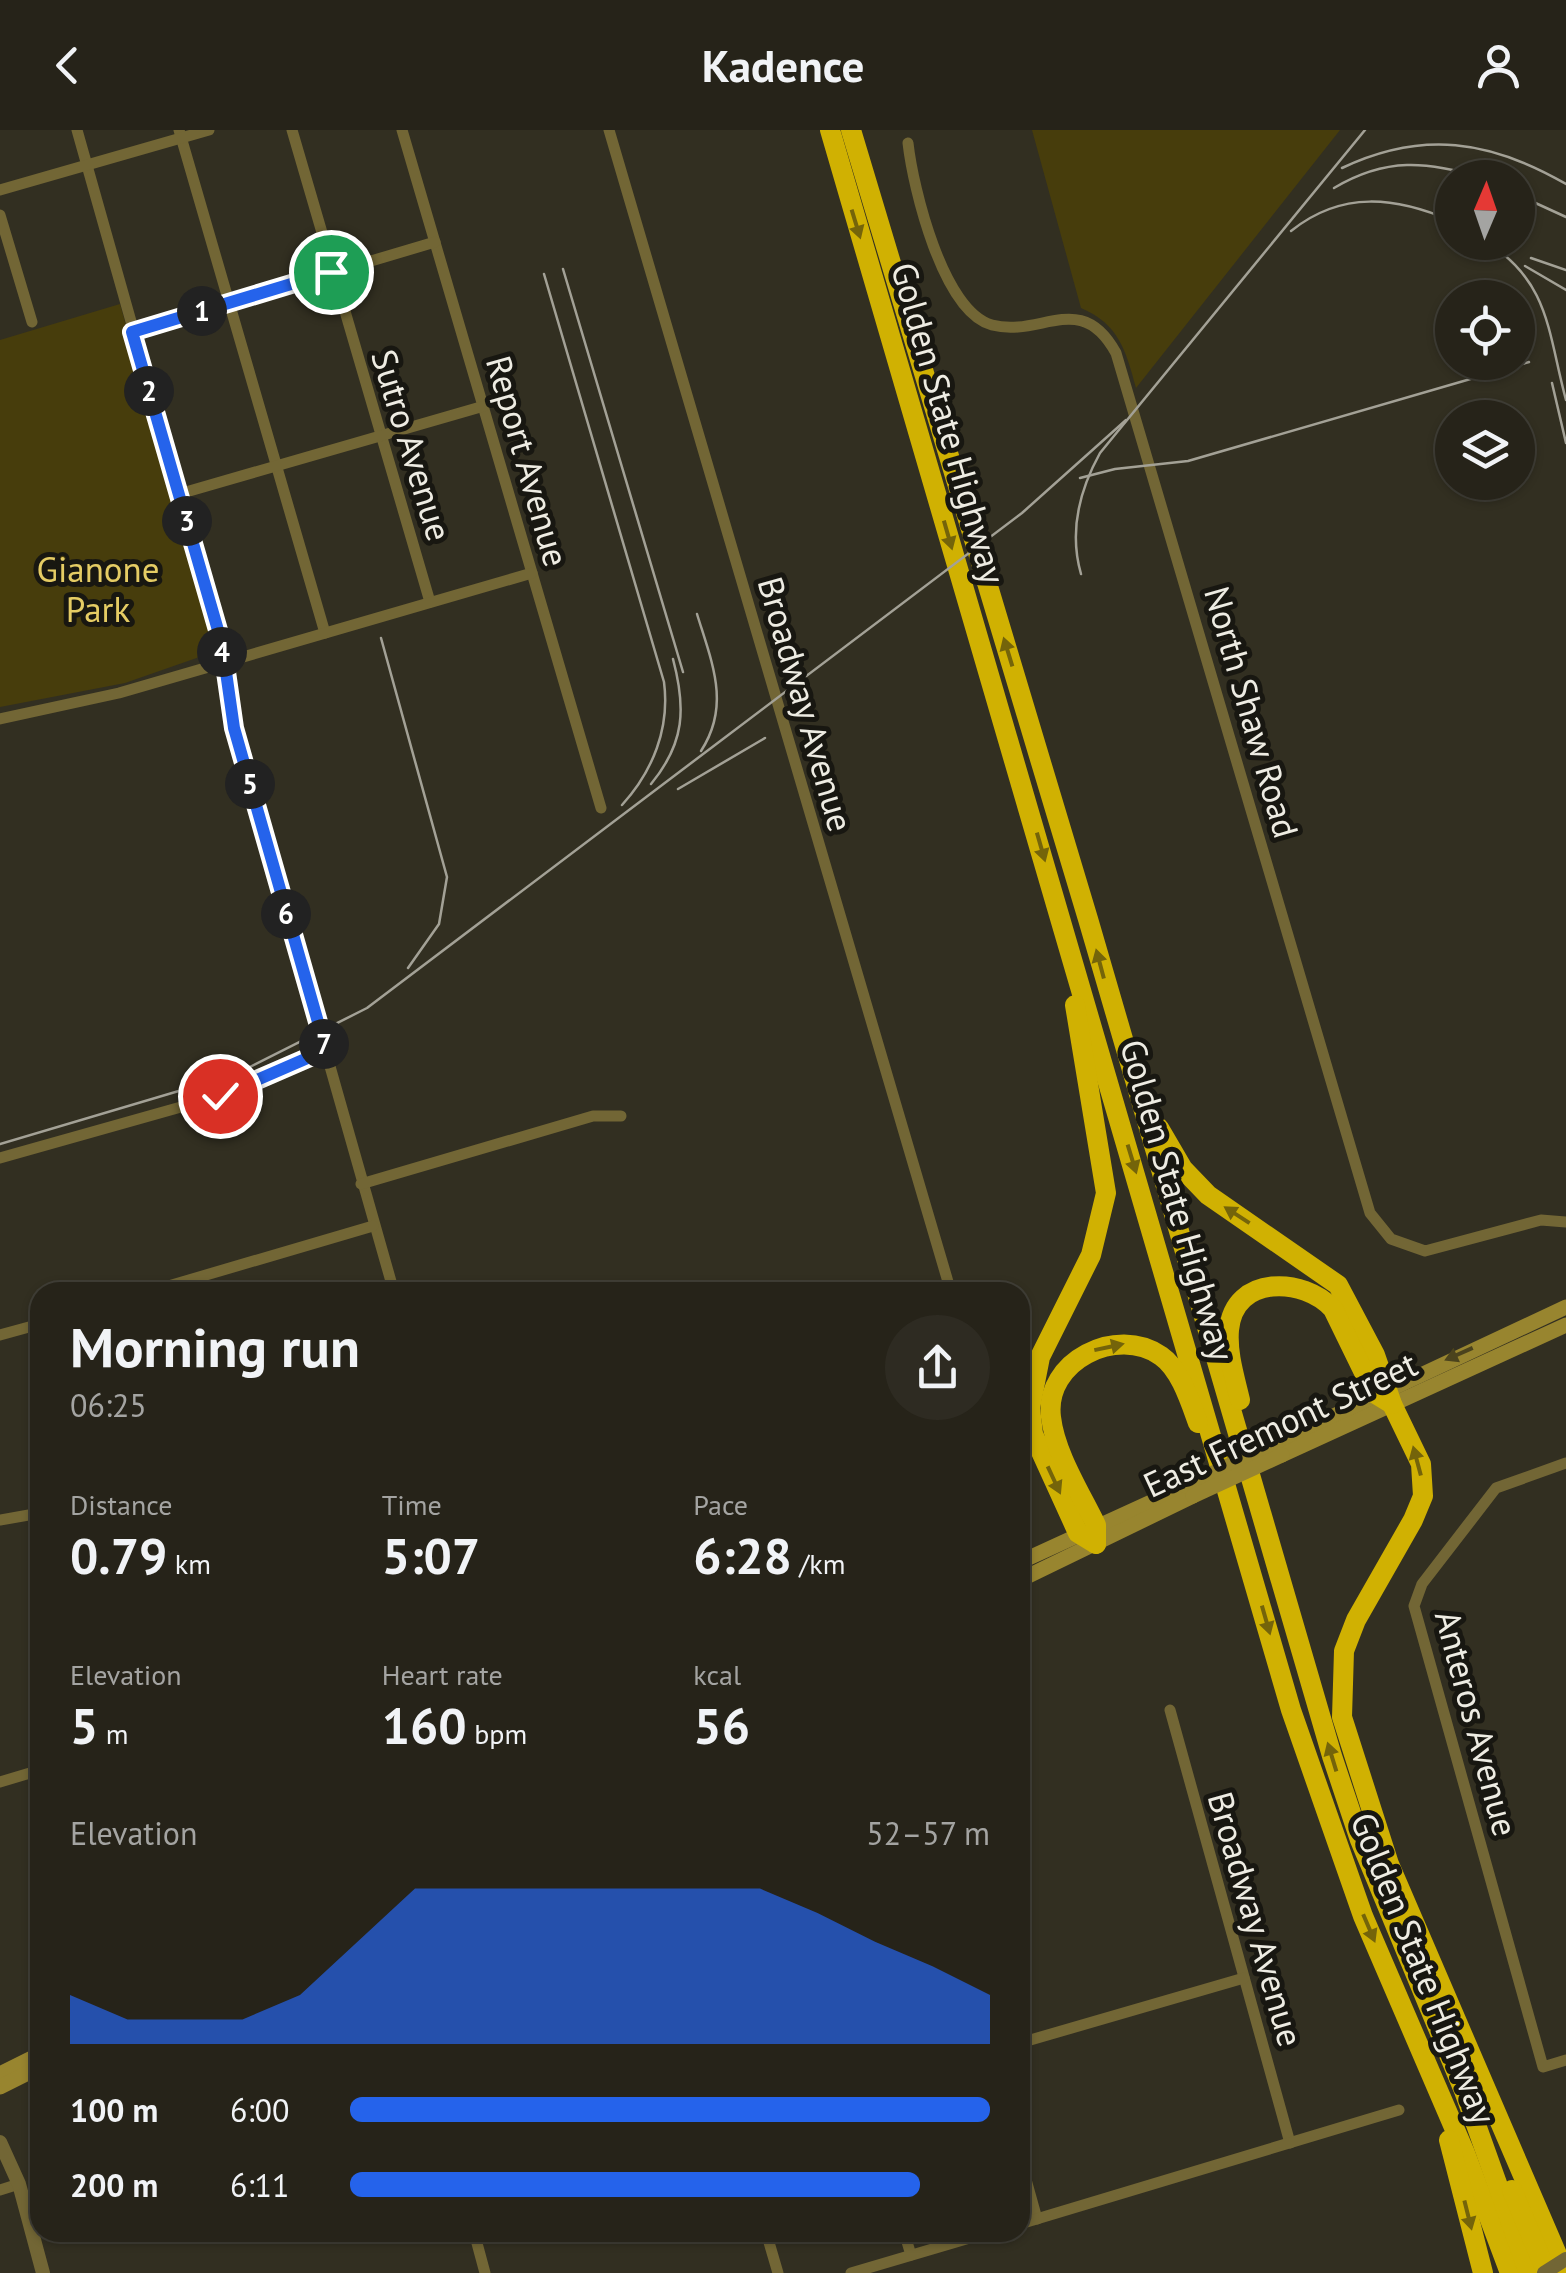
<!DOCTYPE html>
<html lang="en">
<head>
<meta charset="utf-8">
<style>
	:root { --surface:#262319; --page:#2e2b22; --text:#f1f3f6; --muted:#a4a4a2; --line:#424038; --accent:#2563eb }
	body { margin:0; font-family:"PT Sans",sans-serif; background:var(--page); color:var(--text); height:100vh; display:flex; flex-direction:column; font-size:38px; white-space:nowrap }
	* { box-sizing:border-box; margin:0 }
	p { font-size:32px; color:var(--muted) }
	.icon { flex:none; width:55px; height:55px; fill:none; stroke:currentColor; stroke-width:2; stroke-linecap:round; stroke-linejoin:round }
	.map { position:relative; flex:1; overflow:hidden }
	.sheet { position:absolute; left:30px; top:1152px; width:1000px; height:960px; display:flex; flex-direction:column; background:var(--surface); border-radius:30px; box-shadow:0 2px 8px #0004,0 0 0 2px var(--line) }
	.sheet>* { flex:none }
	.needle { width:65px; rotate:2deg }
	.fabs { position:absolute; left:1435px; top:30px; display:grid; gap:20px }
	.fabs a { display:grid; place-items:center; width:100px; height:100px; border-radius:50%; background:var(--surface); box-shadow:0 2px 8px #0004,0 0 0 2px var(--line); font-size:50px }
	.pin { position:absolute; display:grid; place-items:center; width:85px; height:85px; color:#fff; margin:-42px; border:5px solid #fff; border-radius:50%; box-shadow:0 2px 10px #0007 }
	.km { position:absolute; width:50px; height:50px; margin:-25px; border-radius:50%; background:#222; color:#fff; font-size:28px; line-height:50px; text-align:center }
	.round { display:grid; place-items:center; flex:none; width:105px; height:105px; border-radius:52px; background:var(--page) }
	.overview { display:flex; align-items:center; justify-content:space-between; height:170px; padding:0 40px }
	h1 { font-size:55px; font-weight:700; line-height:75px }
	.stats { display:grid; grid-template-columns:repeat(3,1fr); gap:15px; height:170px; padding:10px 40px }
	.stats div { display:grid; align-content:center }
	.stats b { font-size:50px; font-weight:700 }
	.stats small { font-size:28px; font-weight:400 }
	.stats p { font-size:28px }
	.chart { height:280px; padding:20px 40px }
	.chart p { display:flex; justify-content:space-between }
	.chart svg { width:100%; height:180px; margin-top:10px; fill:var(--accent); opacity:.7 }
	ul { padding:0 40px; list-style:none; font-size:32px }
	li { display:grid; grid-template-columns:160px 120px 1fr; align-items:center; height:75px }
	li i { height:25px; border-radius:12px; background:var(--accent) }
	header { display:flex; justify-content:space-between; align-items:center; height:130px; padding:0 40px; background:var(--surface); font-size:45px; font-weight:700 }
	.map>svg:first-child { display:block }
	.green { fill:#473d0c }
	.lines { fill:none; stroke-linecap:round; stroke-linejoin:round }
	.minor { stroke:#726635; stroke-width:11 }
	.tertiary { stroke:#726635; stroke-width:14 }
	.secondary { stroke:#98852f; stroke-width:15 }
	.motorway { stroke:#d0b102; stroke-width:20 }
	.rail { stroke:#a3a196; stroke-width:2.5 }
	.tertiary-bridge { stroke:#726635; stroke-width:14 }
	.secondary-bridge { stroke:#98852f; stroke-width:15 }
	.oneway { fill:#74640a }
	.oneway2 { fill:#4b431d }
	.route-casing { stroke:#fff; stroke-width:20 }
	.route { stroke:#2563eb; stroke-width:12 }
	.labels { text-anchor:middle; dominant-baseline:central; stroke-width:10; stroke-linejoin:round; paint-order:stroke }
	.street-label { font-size:35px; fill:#eeece3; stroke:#181711 }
	.park-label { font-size:35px; fill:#e5cc64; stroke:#181711 }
</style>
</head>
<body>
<header><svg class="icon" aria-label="back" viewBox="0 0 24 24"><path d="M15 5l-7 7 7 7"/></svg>Kadence<svg class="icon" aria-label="person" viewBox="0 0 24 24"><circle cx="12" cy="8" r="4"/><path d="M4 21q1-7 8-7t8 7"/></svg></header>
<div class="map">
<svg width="1566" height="2143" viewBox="0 0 1566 2143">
	<rect width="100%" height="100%" fill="#322f21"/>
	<g class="green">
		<path d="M1032 0H1340L1136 258C1126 221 1119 194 1081 178Z"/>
		<polygon points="120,174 211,500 208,524 125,553 0,577 0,210"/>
	</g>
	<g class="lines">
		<g class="minor">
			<polyline points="77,0 222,514 234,598 394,1162"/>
			<polyline points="179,0 325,503"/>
			<polyline points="292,0 430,472"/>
			<polyline points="402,0 601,678"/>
			<polyline points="609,0 951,1162"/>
			<path d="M908 13C913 58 943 182 992 195 1041 208 1081 159 1116 223L1370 1083 1391 1109 1425 1121 1541 1090 1566 1092"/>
			<polyline points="0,60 209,0"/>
			<polyline points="0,85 32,192"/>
			<polyline points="132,202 435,112"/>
			<polyline points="179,364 484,276"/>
			<polyline points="0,589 119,563 532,443"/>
			<polyline points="0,1028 220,966 325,921"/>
			<polyline points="361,1054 593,986 621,986"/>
			<polyline points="148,1162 373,1096"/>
			<polyline points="0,1205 40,1194"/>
			<polyline points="1566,1333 1496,1358 1422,1454 1414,1476 1543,1937 1566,1930"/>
			<polyline points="0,1390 40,1383"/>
			<polyline points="1170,1580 1290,2013"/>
			<polyline points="0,1652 40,1640"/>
			<polyline points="1020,1913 1244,1848"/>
			<polyline points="1020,2028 1037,2089"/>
			<polyline points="0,2060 19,2054"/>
			<polyline points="1020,2094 1399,1980"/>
			<polyline points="474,2102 485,2143"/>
			<polyline points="766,2102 778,2143"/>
			<polyline points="904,2102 911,2125"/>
			<polyline points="851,2143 990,2102"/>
		</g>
		<polyline class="tertiary" points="0,2012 19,2054 43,2143"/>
		<g class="secondary">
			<polyline points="1278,1312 1566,1177"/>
			<polyline points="1282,1325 1566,1195"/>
			<polyline points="1020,1432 1186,1356"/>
			<polyline points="1020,1450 1193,1366"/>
			<polyline points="0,1944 40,1924"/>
			<polyline points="0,1957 40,1937"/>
		</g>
		<g class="motorway">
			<polyline points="830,0 1291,1580 1363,1786 1465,2023 1510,2143"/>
			<polyline points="851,0 1088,789 1332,1626 1360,1710 1464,1961 1529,2143"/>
			<polyline points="1075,875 1106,1063 1091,1125 1040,1227 1030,1278 1033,1304 1078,1403 1096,1414"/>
			<polyline points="1159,998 1183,1039 1208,1065 1338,1155 1375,1225 1392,1274 1421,1334 1423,1366 1413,1390 1356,1490 1344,1521 1342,1587 1389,1734 1565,2143"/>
			<path d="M1240 1270C1235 1248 1227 1224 1229 1200 1234 1144 1304 1147 1333 1179L1374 1263 1392 1274"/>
			<path d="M1096 1414V1395C1080 1362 1055 1323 1051 1287 1044 1231 1117 1195 1161 1226 1180 1239 1190 1271 1198 1293"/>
			<polyline points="1449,2010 1483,2143"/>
			<polyline points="1512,2060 1547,2143"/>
		</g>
		<g class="rail">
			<path d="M1342 38C1422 0 1490 10 1566 54"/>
			<path d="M1334 58C1386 27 1427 31 1483 48"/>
			<polyline points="1518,65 1566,87"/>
			<path d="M1291 101C1342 60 1396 67 1452 91"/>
			<path d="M1486 112C1550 151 1548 204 1566 270"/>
			<polyline points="1531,128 1566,140"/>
			<polyline points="1525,136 1566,160"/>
			<polyline points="563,139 683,542"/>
			<path d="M544 144 664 552C670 598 653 641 622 675"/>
			<polyline points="1552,253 1566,313"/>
			<polyline points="1080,348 1115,339 1188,331 1529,232"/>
			<path d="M1081 444C1069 402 1079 361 1100 323L1365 0"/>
			<path d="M697 484C712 533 731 575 701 621"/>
			<polyline points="381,508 447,747 439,794 408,838"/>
			<path d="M651 654C685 613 686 578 673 529"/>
			<polyline points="678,659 765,608"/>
			<polyline points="0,1014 236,944 367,878 1022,383 1126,290"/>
		</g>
		<polyline class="tertiary-bridge" points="1544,2143 1566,2129"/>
		<g class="secondary-bridge">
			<polyline points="1186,1356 1278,1312"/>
			<polyline points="1193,1366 1282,1325"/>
		</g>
	</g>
	<defs><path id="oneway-solid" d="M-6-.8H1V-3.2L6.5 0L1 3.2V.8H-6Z" transform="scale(2.5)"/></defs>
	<g class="oneway">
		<use href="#oneway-solid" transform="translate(856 94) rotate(73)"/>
		<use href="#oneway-solid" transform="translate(948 405) rotate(74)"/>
		<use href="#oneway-solid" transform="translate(1008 522) rotate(-107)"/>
		<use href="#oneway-solid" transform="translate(1041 717) rotate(74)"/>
		<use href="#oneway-solid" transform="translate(1100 834) rotate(-105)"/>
		<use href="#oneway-solid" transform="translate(1132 1029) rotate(73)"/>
		<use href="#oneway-solid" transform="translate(1237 1085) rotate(-147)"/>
		<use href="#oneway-solid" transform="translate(1109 1217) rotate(-12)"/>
		<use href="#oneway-solid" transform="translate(1417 1331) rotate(-105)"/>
		<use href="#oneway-solid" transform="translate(1054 1350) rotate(65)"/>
		<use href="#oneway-solid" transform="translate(1266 1490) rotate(74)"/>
		<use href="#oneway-solid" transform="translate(1332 1627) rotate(-107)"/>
		<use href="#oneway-solid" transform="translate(1369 1798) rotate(67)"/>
		<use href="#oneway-solid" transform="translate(1468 2085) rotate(76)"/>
	</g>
	<use class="oneway2" href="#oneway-solid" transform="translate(1459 1224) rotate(156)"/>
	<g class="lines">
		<g class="route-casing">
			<polyline id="route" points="220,966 326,920 234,598 222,514 132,202 331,142"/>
		</g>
		<use href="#route" class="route"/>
	</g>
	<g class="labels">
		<g class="street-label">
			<text transform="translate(949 293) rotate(74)">Golden State Highway</text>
			<text transform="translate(412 315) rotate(73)">Sutro Avenue</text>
			<text transform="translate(528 331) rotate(74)">Report Avenue</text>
			<text transform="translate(806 574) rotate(74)">Broadway Avenue</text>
			<text transform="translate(1252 582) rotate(74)">North Shaw Road</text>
			<text transform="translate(1178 1070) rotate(74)">Golden State Highway</text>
			<text transform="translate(1280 1294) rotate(-25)">East Fremont Street</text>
			<text transform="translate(1477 1593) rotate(75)">Anteros Avenue</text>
			<text transform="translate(1256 1789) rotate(74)">Broadway Avenue</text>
			<text transform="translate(1424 1838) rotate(68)">Golden State Highway</text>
		</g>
		<g class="park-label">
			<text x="98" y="439">Gianone<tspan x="98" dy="40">Park</tspan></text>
		</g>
	</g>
</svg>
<div class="fabs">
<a><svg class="needle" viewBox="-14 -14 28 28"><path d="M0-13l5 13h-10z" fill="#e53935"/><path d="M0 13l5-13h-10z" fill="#a4a4a2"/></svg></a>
<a><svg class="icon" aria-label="locate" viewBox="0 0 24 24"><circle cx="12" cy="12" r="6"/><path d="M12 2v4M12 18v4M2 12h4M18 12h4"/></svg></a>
<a><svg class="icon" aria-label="layers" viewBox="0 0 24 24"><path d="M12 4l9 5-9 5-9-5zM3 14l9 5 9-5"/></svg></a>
</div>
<div class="pin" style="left:331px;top:142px;background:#1e9e55"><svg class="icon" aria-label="arrive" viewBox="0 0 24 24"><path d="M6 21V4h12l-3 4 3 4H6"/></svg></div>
<div class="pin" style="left:220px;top:966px;background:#d93025"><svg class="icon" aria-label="check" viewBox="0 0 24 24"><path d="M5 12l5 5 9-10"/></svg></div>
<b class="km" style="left:202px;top:181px">1</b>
<b class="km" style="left:149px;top:261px">2</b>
<b class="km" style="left:187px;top:391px">3</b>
<b class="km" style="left:222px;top:522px">4</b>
<b class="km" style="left:250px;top:654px">5</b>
<b class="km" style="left:286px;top:784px">6</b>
<b class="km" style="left:324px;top:914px">7</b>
<section class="sheet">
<div class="overview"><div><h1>Morning run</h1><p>06:25</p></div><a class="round"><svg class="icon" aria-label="share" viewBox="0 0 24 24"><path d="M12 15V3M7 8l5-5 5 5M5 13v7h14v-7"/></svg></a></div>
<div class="stats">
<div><p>Distance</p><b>0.79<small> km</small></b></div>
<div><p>Time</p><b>5:07</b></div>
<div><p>Pace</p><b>6:28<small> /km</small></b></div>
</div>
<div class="stats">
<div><p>Elevation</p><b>5<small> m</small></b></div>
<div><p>Heart rate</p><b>160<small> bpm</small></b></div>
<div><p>kcal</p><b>56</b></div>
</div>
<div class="chart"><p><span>Elevation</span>52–57 m</p>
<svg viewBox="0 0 160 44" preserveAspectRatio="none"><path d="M0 44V32L10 38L20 38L30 38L40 32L50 19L60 6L70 6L80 6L90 6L100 6L110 6L120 6L130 12L140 19L150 25L160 32V44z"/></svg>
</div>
<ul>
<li><b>100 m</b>6:00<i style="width:100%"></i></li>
<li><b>200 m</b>6:11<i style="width:89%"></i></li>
</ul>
</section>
</div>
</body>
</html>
